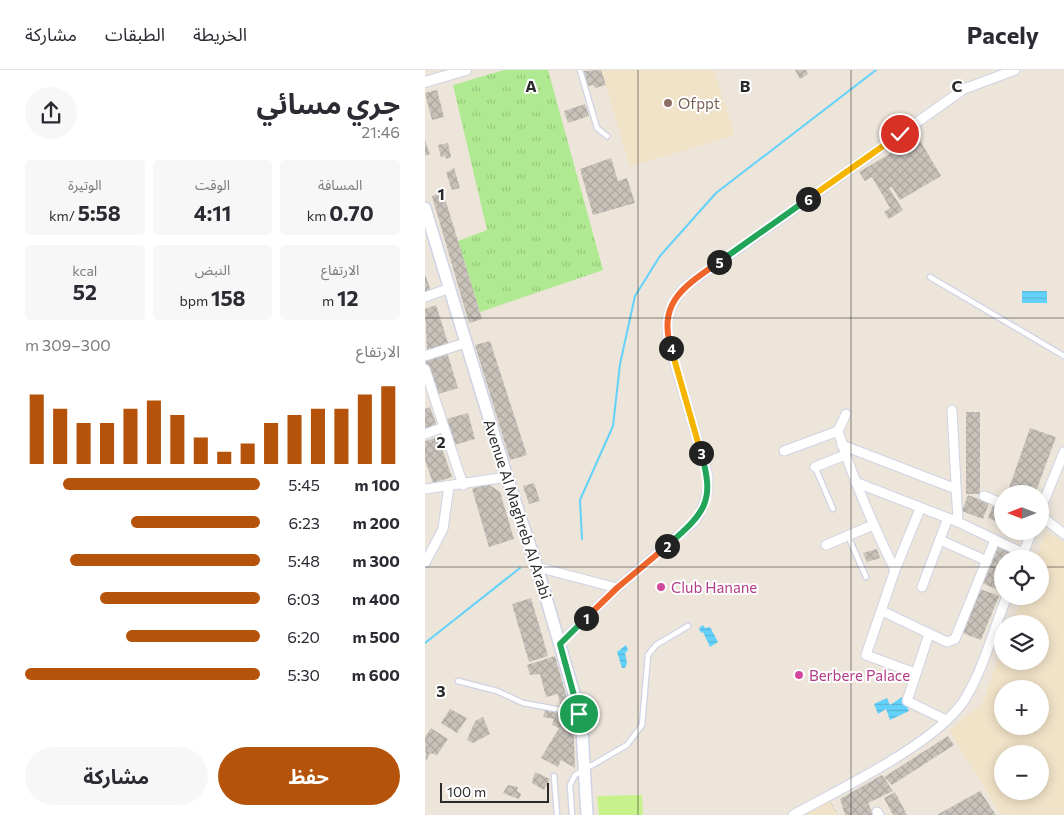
<!DOCTYPE html>
<html lang="ar">
<head>
<meta charset="utf-8">
<style>
	:root { --surface:#fff; --page:#f7f7f7; --text:#2b2b33; --muted:#7c7c81; --line:#e1e1e2; --accent:#b45309 }
	body { margin:0; font-family:Commissioner,"Noto Sans Arabic",sans-serif; background:var(--page); color:var(--text); direction:rtl; height:100vh; display:flex; flex-direction:column; font-size:19px; white-space:nowrap }
	* { box-sizing:border-box; margin:0 }
	p { font-size:16px; color:var(--muted) }
	.icon { flex:none; width:28px; height:28px; fill:none; stroke:currentColor; stroke-width:2; stroke-linecap:round; stroke-linejoin:round }
	.map { position:relative; flex:1; overflow:hidden; direction:ltr }
	.sheet { display:flex; flex-direction:column; background:var(--surface); width:425px }
	.sheet>* { flex:none }
	.needle { width:32px; rotate:270deg }
	.buttons { position:absolute; left:569px; top:415px; display:grid; gap:10px }
	.buttons a { display:grid; place-items:center; width:55px; height:55px; border-radius:50%; background:var(--surface); box-shadow:0 2px 12px #0003; font-size:25px }
	.scale { position:absolute; left:15px; bottom:12px; width:109px; box-sizing:border-box; padding-left:5px; border:2px solid #2a2a2a; border-top:0; font-size:14px; line-height:18px; white-space:nowrap; color:#2a2a2a; -webkit-text-stroke:4px #fff; paint-order:stroke }
	.pin { position:absolute; display:grid; place-items:center; width:42px; height:42px; color:#fff; margin:-21px; border:2px solid #fff; border-radius:50%; box-shadow:0 1px 5px #0007 }
	.km { position:absolute; width:25px; height:25px; margin:-12px; border-radius:50%; background:#222; color:#fff; font-size:14px; line-height:25px; text-align:center }
	.round { display:grid; place-items:center; flex:none; width:52px; height:52px; border-radius:26px; background:var(--page) }
	.summary { display:flex; align-items:center; justify-content:space-between; height:85px; padding:0 25px }
	h1 { font-size:28px; font-weight:700; line-height:38px }
	.stats { display:grid; grid-template-columns:repeat(3,1fr); gap:8px; height:85px; padding:5px 25px }
	.stats div { display:grid; align-content:center; border-radius:5px; background:var(--page); text-align:center }
	.stats b { font-size:21px; font-weight:700 }
	.stats small { font-size:14px; font-weight:400 }
	.stats p { font-size:14px }
	.chart { height:140px; padding:10px 25px }
	.chart p { display:flex; justify-content:space-between }
	.chart svg { width:100%; height:90px; margin-top:5px; stroke:var(--accent); stroke-width:6 }
	.primary-button { display:flex; gap:10px; margin-top:auto; padding:10px 25px }
	.primary-button a { flex:1; height:58px; border-radius:30px; background:var(--accent); color:#fff; font-size:20px; font-weight:700; line-height:58px; text-align:center }
	.primary-button a+a { background:var(--page); color:var(--text) }
	ul { padding:0 25px; list-style:none; font-size:16px }
	li { display:grid; grid-template-columns:80px 60px 1fr; align-items:center; height:38px }
	li i { height:12px; border-radius:6px; background:var(--accent) }
	header { display:flex; align-items:center; gap:30px; box-sizing:border-box; height:70px; padding:0 25px; background:var(--surface); border-bottom:1px solid var(--line) }
	header strong { font-size:24px }
	nav { display:flex; gap:28px; margin-inline-start:auto; font-size:18px }
	main { display:flex; flex:1; min-height:0 }
	.map>svg:first-child { display:block }
	.education { fill:#f1e3c8; fill-rule:evenodd }
	.park { fill:url(#park-tufts) }
	.pitch { fill:#c7f28b }
	.water { fill:url(#water-rules) }
	.lines { fill:none; stroke-linecap:round; stroke-linejoin:round }
	.stream { stroke:#63d2fa; stroke-width:2 }
	.building { fill:url(#building-cross-hatch) }
	.service-casing { stroke:#cfd3e4; stroke-width:7 }
	.minor-casing { stroke:#cfd3e4; stroke-width:11 }
	.tertiary-casing { stroke:#cfd3e4; stroke-width:12 }
	.secondary-casing { stroke:#cfd3e4; stroke-width:14 }
	.path { stroke:#c8c8c8; stroke-width:1; stroke-dasharray:4 2.5; stroke-linecap:butt }
	.service { stroke:#fff; stroke-width:4.5 }
	.minor { stroke:#fff; stroke-width:9 }
	.tertiary { stroke:#fff; stroke-width:10 }
	.secondary { stroke:#fff; stroke-width:11 }
	.split-1-casing { stroke:#fff; stroke-width:10 }
	.split-2-casing { stroke:#fff; stroke-width:10 }
	.split-3-casing { stroke:#fff; stroke-width:10 }
	.split-4-casing { stroke:#fff; stroke-width:10 }
	.split-5-casing { stroke:#fff; stroke-width:10 }
	.split-6-casing { stroke:#fff; stroke-width:10 }
	.split-7-casing { stroke:#fff; stroke-width:10 }
	.split-1 { stroke:#22a559; stroke-width:6 }
	.split-2 { stroke:#f0652b; stroke-width:6 }
	.split-3 { stroke:#22a559; stroke-width:6 }
	.split-4 { stroke:#f5b400; stroke-width:6 }
	.split-5 { stroke:#f0652b; stroke-width:6 }
	.split-6 { stroke:#22a559; stroke-width:6 }
	.split-7 { stroke:#f5b400; stroke-width:6 }
	.grid { fill:none; stroke:#2a2a2a; stroke-width:1; stroke-opacity:0.55 }
	.education-dot { fill:#8d6e63; stroke:#fff; stroke-width:2 }
	.hotel-dot { fill:#d1479c; stroke:#fff; stroke-width:2 }
	.labels { text-anchor:middle; dominant-baseline:central; stroke-width:4; stroke-linejoin:round; paint-order:stroke }
	.education-label { font-size:15px; fill:#785e54; stroke:#fff; text-anchor:start }
	.street-label { font-size:15px; fill:#2a2a2a; stroke:#fff }
	.hotel-label { font-size:15px; fill:#b23c85; stroke:#fff; text-anchor:start }
	.grid-label { font-size:16px; text-anchor:middle; font-weight:bold; fill:#2a2a2a; stroke:#fff; stroke-width:4; stroke-linejoin:round; paint-order:stroke }
</style>
</head>
<body>
<header>
<strong>Pacely</strong>
<nav><a>الخريطة</a><a>الطبقات</a><a>مشاركة</a></nav>
</header>
<main>
<div class="map">
<svg width="639" height="745" viewBox="0 0 639 745">
	<defs>
		<pattern id="park-tufts" width="24" height="20" patternUnits="userSpaceOnUse" patternTransform="scale(1.25)"><rect width="24" height="20" fill="#afe991"/><path d="M3 7l-1-3M5 7V3M7 7l1-3M15 17l-1-3M17 17v-4M19 17l1-3" fill="none" stroke="#97c87d"/></pattern>
		<pattern id="water-rules" width="6" height="5" patternUnits="userSpaceOnUse" patternTransform="scale(1.25)"><rect width="6" height="5" fill="#63d2fa"/><path d="M0 2.5h6" fill="none" stroke="#56b4d6"/></pattern>
		<pattern id="building-cross-hatch" width="8" height="8" patternUnits="userSpaceOnUse" patternTransform="scale(1.25)"><rect width="8" height="8" fill="#c8c2ba"/><path d="M0 0l8 8M0 8l8-8" fill="none" stroke="#aca7a0"/></pattern>
	</defs>
	<rect width="100%" height="100%" fill="#ede5da"/>
	<g class="education">
		<polygon points="176,0 289,0 310,65 205,97"/>
		<path d="M621 462 639 472V745H576L524 660 557 634 577 579 578 591H615V554H587L597 526H615V489H611ZM578 619H615V656H578ZM578 684H615V721H578Z"/>
		<polygon points="405,730 412,745 376,745"/>
	</g>
	<polygon class="park" points="79,0 123,0 178,200 55,242 33,171 62,160 28,15"/>
	<polygon class="pitch" points="217,725 218,745 174,745 172,726"/>
	<g class="water">
		<rect x="597" y="221" width="25" height="12"/>
		<polygon points="278,555 280,558 285,557 293,572 285,577 278,562 276,563 274,558"/>
		<polygon points="201,575 203,580 200,583 202,593 200,598 197,598 192,582"/>
		<polygon points="477,627 484,641 465,650 461,639 453,644 449,634 462,628 465,635"/>
	</g>
	<g class="lines">
		<g class="stream">
			<polyline points="157,469 155,430 188,356 195,294 210,226 235,186 291,123 451,0"/>
			<polyline points="0,573 95,498"/>
		</g>
	</g>
	<g class="building">
		<polygon points="176,0 181,15 170,18 168,15 163,16 158,1"/>
		<polygon points="370,0 381,0 383,4 375,9"/>
		<polygon points="12,20 19,47 7,50 0,23"/>
		<polygon points="160,34 164,46 143,53 139,41"/>
		<polygon points="493,67 516,106 475,130 467,117 464,118 478,140 464,149 459,142 465,138 447,107 440,111 434,102"/>
		<polygon points="0,70 5,84 0,86"/>
		<polygon points="23,73 26,87 21,89 20,86 16,87 13,75"/>
		<polygon points="186,88 193,111 202,108 210,133 168,145 155,99"/>
		<polygon points="29,98 35,118 27,120 21,103"/>
		<polygon points="18,122 57,249 44,253 7,126"/>
		<polygon points="0,204 6,221 0,223"/>
		<polygon points="11,235 23,273 2,280 0,239"/>
		<polygon points="65,271 102,385 85,390 50,275"/>
		<polygon points="22,282 33,318 10,325 0,289"/>
		<polygon points="5,337 12,356 0,360 0,339"/>
		<rect x="541" y="342" width="14" height="82"/>
		<polygon points="43,343 50,369 26,376 18,350"/>
		<polygon points="605,358 631,367 610,424 582,424"/>
		<polygon points="13,367 27,407 8,413 0,390 0,371"/>
		<polygon points="109,413 115,431 104,434 98,416"/>
		<polygon points="63,414 75,422 89,469 64,477 47,419"/>
		<polygon points="543,425 564,433 558,449 537,441"/>
		<polygon points="569,433 578,436 578,454 563,448"/>
		<polygon points="586,461 600,461 596,470 584,465"/>
		<polygon points="573,475 592,483 589,489 578,489 576,521 557,513"/>
		<polygon points="452,479 455,488 442,492 438,483"/>
		<polygon points="555,519 574,526 556,570 538,563"/>
		<polygon points="106,528 123,586 104,592 87,534"/>
		<polygon points="130,586 144,635 135,634 133,624 121,627 115,604 105,605 102,595"/>
		<polygon points="25,639 42,648 32,663 16,653"/>
		<polygon points="120,640 143,645 148,650 150,698 136,690 133,697 116,688 134,658 127,655 129,649 118,647"/>
		<polygon points="58,647 65,664 48,673 42,670 50,651"/>
		<polygon points="6,658 23,669 12,685 5,683 1,691 0,667"/>
		<polygon points="523,666 529,675 467,715 459,707"/>
		<polygon points="110,702 125,709 119,720 107,713"/>
		<polygon points="457,705 468,721 443,733 449,745 420,745 415,729"/>
		<polygon points="83,715 93,717 92,721 96,724 94,729 78,723"/>
		<polygon points="555,721 571,745 512,745"/>
		<polygon points="470,722 482,745 468,745 459,728"/>
	</g>
	<g class="lines">
		<g class="service-casing">
			<g id="service">
				<polyline points="155,0 172,58 182,66"/>
				<polyline points="505,207 639,286"/>
				<polyline points="390,397 408,439"/>
				<polyline points="423,466 441,507"/>
				<polyline points="33,611 72,621 98,633 153,643"/>
				<polyline points="129,706 132,745"/>
				<polyline points="147,745 145,715 150,705 202,675 217,655 223,585 231,575 263,556"/>
			</g>
		</g>
		<g class="minor-casing">
			<g id="minor">
				<polyline points="0,227 25,218"/>
				<polyline points="0,286 40,273"/>
				<polyline points="0,299 38,415"/>
				<polyline points="527,340 533,452"/>
				<path d="M421 344 413 361C428 410 448 455 470 500"/>
				<polyline points="0,364 19,357"/>
				<polyline points="417,375 531,419"/>
				<polyline points="359,381 413,361"/>
				<polyline points="390,397 420,385"/>
				<polyline points="430,412 533,452 598,483"/>
				<polyline points="0,419 82,407"/>
				<polyline points="559,426 578,434"/>
				<polyline points="615,441 639,382"/>
				<polyline points="615,445 639,464"/>
				<polyline points="515,470 562,491"/>
				<polyline points="401,475 448,455"/>
				<polyline points="596,489 607,461"/>
				<polyline points="0,493 18,459 24,416"/>
				<polyline points="112,497 192,518"/>
				<polyline points="497,517 523,448"/>
				<polyline points="457,541 522,572 530,569 570,470"/>
				<polyline points="504,564 482,631 521,650"/>
				<path d="M135 573 192 518 270 451C280 436 283 424 283 406L243 270C240 246 245 237 258 218L539 19 590 0"/>
				<polyline points="490,603 441,585 470,500 495,439"/>
				<polyline points="452,742 454,745"/>
				<path d="M368 745C415 719 508 675 538 632 558 601 568 561 582 526"/>
			</g>
		</g>
		<g class="tertiary-casing">
			<polyline id="tertiary" points="0,12 41,0"/>
		</g>
		<g class="secondary-casing">
			<polyline id="secondary" points="0,138 82,407 112,497 153,637 157,660 162,745"/>
		</g>
		<polyline class="path" points="406,733 413,745"/>
		<use href="#service" class="service"/>
		<use href="#minor" class="minor"/>
		<use href="#tertiary" class="tertiary"/>
		<use href="#secondary" class="secondary"/>
	</g>
	<g class="lines">
		<g class="split-1-casing">
			<polyline id="split-1" points="154,644 135,574 161,548"/>
		</g>
		<g class="split-2-casing">
			<polyline id="split-2" points="161,548 192,518 242,476"/>
		</g>
		<g class="split-3-casing">
			<path id="split-3" d="M242 476C279 443 291 433 276 383"/>
		</g>
		<g class="split-4-casing">
			<polyline id="split-4" points="246,278 276,383"/>
		</g>
		<g class="split-5-casing">
			<path id="split-5" d="M246 278C232 232 260 216 294 192"/>
		</g>
		<g class="split-6-casing">
			<polyline id="split-6" points="294,192 383,129"/>
		</g>
		<g class="split-7-casing">
			<polyline id="split-7" points="383,129 475,64"/>
		</g>
		<use href="#split-1" class="split-1"/>
		<use href="#split-2" class="split-2"/>
		<use href="#split-3" class="split-3"/>
		<use href="#split-4" class="split-4"/>
		<use href="#split-5" class="split-5"/>
		<use href="#split-6" class="split-6"/>
		<use href="#split-7" class="split-7"/>
	</g>
	<path class="grid" d="M213 0V745M426 0V745M0 248H639M0 497H578M615 497H639"/>
	<circle class="education-dot" cx="243" cy="33" r="5"/>
	<g class="hotel-dot">
		<circle cx="236" cy="517" r="5"/>
		<circle cx="374" cy="605" r="5"/>
	</g>
	<g class="labels">
		<g class="education-label">
			<text x="253" y="33">Ofppt</text>
		</g>
		<g class="street-label">
			<text transform="translate(93 439) rotate(72)">Avenue Al Maghreb Al Arabi</text>
		</g>
		<g class="hotel-label">
			<text x="246" y="517">Club Hanane</text>
			<text x="384" y="605">Berbere Palace</text>
		</g>
	</g>
	<g class="grid-label">
		<text x="106" y="22">A</text>
		<text x="320" y="22">B</text>
		<text x="532" y="22">C</text>
		<text x="16" y="130">1</text>
		<text x="16" y="378">2</text>
		<text x="16" y="627">3</text>
	</g>
</svg>
<div class="buttons">
<a><svg class="needle" viewBox="-14 -14 28 28"><path d="M0-13l5 13h-10z" fill="#e53935"/><path d="M0 13l5-13h-10z" fill="#7c7c81"/></svg></a>
<a><svg class="icon" aria-label="locate" viewBox="0 0 24 24"><circle cx="12" cy="12" r="6"/><path d="M12 2v4M12 18v4M2 12h4M18 12h4"/></svg></a>
<a><svg class="icon" aria-label="layers" viewBox="0 0 24 24"><path d="M12 4l9 5-9 5-9-5zM3 14l9 5 9-5"/></svg></a>
<a>+</a>
<a>−</a>
</div>
<div class="scale">100 m</div>
<div class="pin" style="left:154px;top:644px;background:#1e9e55"><svg class="icon" aria-label="arrive" viewBox="0 0 24 24"><path d="M6 21V4h12l-3 4 3 4H6"/></svg></div>
<div class="pin" style="left:475px;top:64px;background:#d93025"><svg class="icon" aria-label="check" viewBox="0 0 24 24"><path d="M5 12l5 5 9-10"/></svg></div>
<b class="km" style="left:161px;top:548px">1</b>
<b class="km" style="left:242px;top:476px">2</b>
<b class="km" style="left:276px;top:383px">3</b>
<b class="km" style="left:246px;top:278px">4</b>
<b class="km" style="left:294px;top:192px">5</b>
<b class="km" style="left:383px;top:129px">6</b>
</div>
<section class="sheet">
<div class="summary"><div><h1>جري مسائي</h1><p>21:46</p></div><a class="round"><svg class="icon" aria-label="share" viewBox="0 0 24 24"><path d="M12 15V3M7 8l5-5 5 5M5 13v7h14v-7"/></svg></a></div>
<div class="stats">
<div><p>المسافة</p><b>0.70<small> km</small></b></div>
<div><p>الوقت</p><b>4:11</b></div>
<div><p>الوتيرة</p><b>5:58<small> /km</small></b></div>
</div>
<div class="stats">
<div><p>الارتفاع</p><b>12<small> m</small></b></div>
<div><p>النبض</p><b>158<small> bpm</small></b></div>
<div><p>kcal</p><b>52</b></div>
</div>
<div class="chart"><p><span>الارتفاع</span>300–309 m</p>
<svg viewBox="0 0 160 44" preserveAspectRatio="none"><path d="M5 44V10M15 44V17M25 44V24M35 44V24M45 44V17M55 44V13M65 44V20M75 44V31M85 44V38M95 44V34M105 44V24M115 44V20M125 44V17M135 44V17M145 44V10M155 44V6"/></svg>
</div>
<ul>
<li><b>100 m</b>5:45<i style="width:84%"></i></li>
<li><b>200 m</b>6:23<i style="width:55%"></i></li>
<li><b>300 m</b>5:48<i style="width:81%"></i></li>
<li><b>400 m</b>6:03<i style="width:68%"></i></li>
<li><b>500 m</b>6:20<i style="width:57%"></i></li>
<li><b>600 m</b>5:30<i style="width:100%"></i></li>
</ul>
<div class="primary-button"><a>حفظ</a><a>مشاركة</a></div>
</section>
</main>
</body>
</html>
